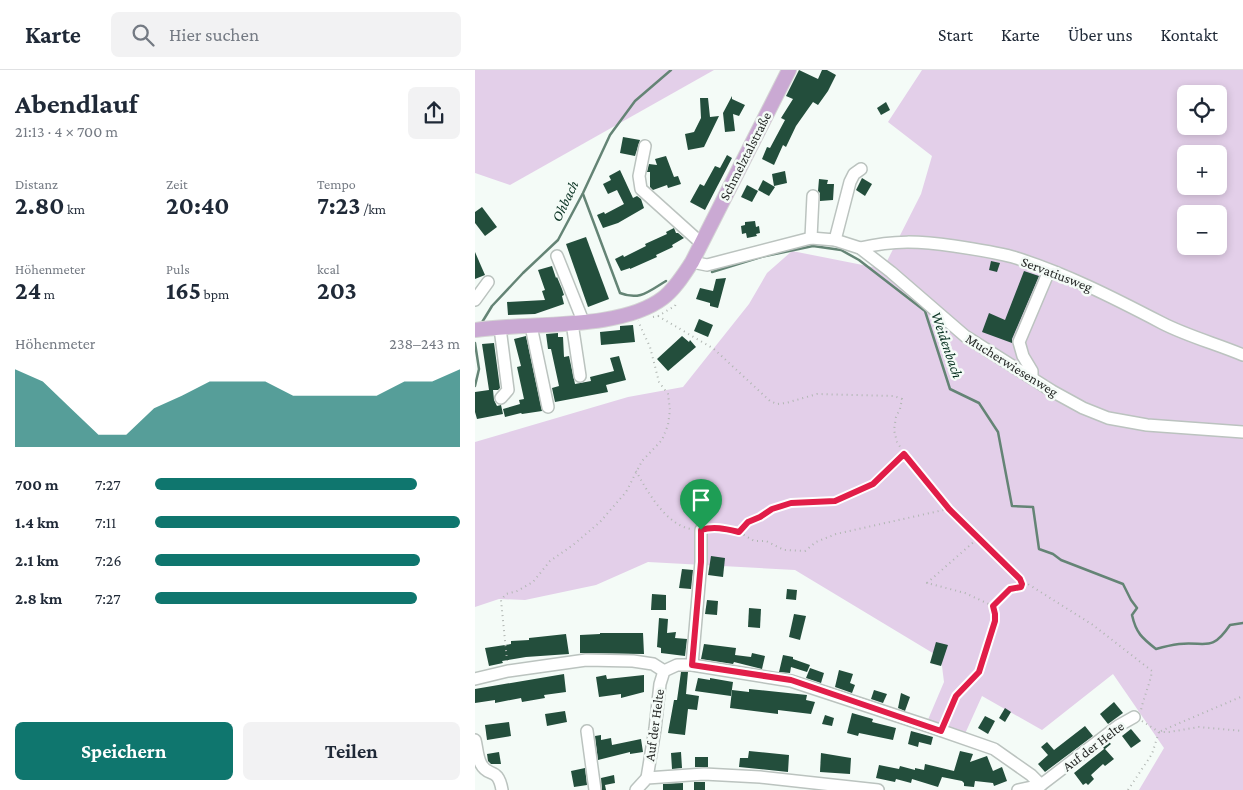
<!DOCTYPE html>
<html lang="de">
<head>
<meta charset="utf-8">
<style>
	:root { --surface:#fff; --page:#f2f2f3; --text:#1f2937; --muted:#747a83; --line:#e0e1e3; --accent:#0f766e }
	body { margin:0; font-family:"Crimson Pro",serif; background:var(--page); color:var(--text); height:100vh; display:flex; flex-direction:column; font-size:19px; white-space:nowrap }
	* { box-sizing:border-box; margin:0 }
	p { font-size:16px; color:var(--muted) }
	.icon { flex:none; width:28px; height:28px; fill:none; stroke:currentColor; stroke-width:2; stroke-linecap:round; stroke-linejoin:round }
	.map { position:relative; flex:1; overflow:hidden }
	.details { display:flex; flex-direction:column; background:var(--surface); width:475px }
	.details>* { flex:none }
	.buttons { position:absolute; left:702px; top:15px; display:grid; gap:10px }
	.buttons a { display:grid; place-items:center; width:50px; height:50px; border-radius:8px; background:var(--surface); box-shadow:0 2px 8px #0003; font-size:25px }
	.pin { position:absolute; display:grid; place-items:center; width:42px; height:42px; color:#fff; margin:-51px -21px; border-radius:50% 50% 50% 0; rotate:-45deg; box-shadow:0 0 5px #0007 }
	.pin .icon { rotate:45deg }
	.round { display:grid; place-items:center; flex:none; width:52px; height:52px; border-radius:8px; background:var(--page) }
	.summary { display:flex; align-items:center; justify-content:space-between; height:85px; padding:0 15px }
	h1 { font-size:28px; font-weight:700; line-height:38px }
	.figures { display:grid; grid-template-columns:repeat(3,1fr); gap:8px; height:85px; padding:5px 15px }
	.figures div { display:grid; align-content:center }
	.figures b { font-size:25px; font-weight:700 }
	.figures small { font-size:14px; font-weight:400 }
	.figures p { font-size:14px }
	.chart { height:140px; padding:10px 15px }
	.chart p { display:flex; justify-content:space-between }
	.chart svg { width:100%; height:90px; margin-top:5px; fill:var(--accent); opacity:.7 }
	.primary-button { display:flex; gap:10px; margin-top:auto; padding:10px 15px }
	.primary-button a { flex:1; height:58px; border-radius:8px; background:var(--accent); color:#fff; font-size:20px; font-weight:700; line-height:58px; text-align:center }
	.primary-button a+a { background:var(--page); color:var(--text) }
	ul { padding:0 15px; list-style:none; font-size:16px }
	li { display:grid; grid-template-columns:80px 60px 1fr; align-items:center; height:38px }
	li i { height:12px; border-radius:6px; background:var(--accent) }
	header { display:flex; align-items:center; gap:30px; box-sizing:border-box; height:70px; padding:0 25px; background:var(--surface); border-bottom:1px solid var(--line) }
	header strong { font-size:24px }
	nav { display:flex; gap:28px; margin-inline-start:auto; font-size:18px }
	.search { width:350px; height:45px; background:var(--page); display:flex; align-items:center; gap:12px; box-sizing:border-box; padding:0 18px; border-radius:8px; color:var(--muted); font-size:19px }
	main { display:flex; flex:1; min-height:0 }
	.map>svg:first-child { display:block }
	.green { fill:#e3cfe9; fill-rule:evenodd }
	.lines { fill:none; stroke-linecap:round; stroke-linejoin:round }
	.stream { stroke:#648475; stroke-width:2.5 }
	.building { fill:#234e3c }
	.minor-casing { stroke:#bbc3bf; stroke-width:14 }
	.major-casing { stroke:#d4d4d4; stroke-width:16 }
	.path { stroke:#b0b6b2; stroke-width:2; stroke-dasharray:1 4; stroke-linecap:butt }
	.minor { stroke:#fff; stroke-width:11 }
	.major { stroke:#caa9d3; stroke-width:14 }
	.route-casing { stroke:#fff; stroke-width:10 }
	.route { stroke:#e11d48; stroke-width:6 }
	.labels { text-anchor:middle; dominant-baseline:central; stroke-width:5; stroke-linejoin:round; paint-order:stroke }
	.street-label { font-size:14px; fill:#272a28; stroke:#f4fbf7 }
	.water-label { font-size:15px; font-style:italic; fill:#0a3323; stroke:#f4fbf7 }
</style>
</head>
<body>
<header>
<strong>Karte</strong>
<div class="search"><svg class="icon" aria-label="search" viewBox="0 0 24 24"><circle cx="10" cy="10" r="6"/><path d="M15 15l6 6"/></svg>Hier suchen</div>
<nav><a>Start</a><a>Karte</a><a>Über uns</a><a>Kontakt</a></nav>
</header>
<main>
<section class="details">
<div class="summary"><div><h1>Abendlauf</h1><p>21:13 · 4 × 700 m</p></div><a class="round"><svg class="icon" aria-label="share" viewBox="0 0 24 24"><path d="M12 15V3M7 8l5-5 5 5M5 13v7h14v-7"/></svg></a></div>
<div class="figures">
<div><p>Distanz</p><b>2.80<small> km</small></b></div>
<div><p>Zeit</p><b>20:40</b></div>
<div><p>Tempo</p><b>7:23<small> /km</small></b></div>
</div>
<div class="figures">
<div><p>Höhenmeter</p><b>24<small> m</small></b></div>
<div><p>Puls</p><b>165<small> bpm</small></b></div>
<div><p>kcal</p><b>203</b></div>
</div>
<div class="chart"><p><span>Höhenmeter</span>238–243 m</p>
<svg viewBox="0 0 160 44" preserveAspectRatio="none"><path d="M0 44V6L10 12L20 25L30 38L40 38L50 25L60 19L70 12L80 12L90 12L100 19L110 19L120 19L130 19L140 12L150 12L160 6V44z"/></svg>
</div>
<ul>
<li><b>700 m</b>7:27<i style="width:86%"></i></li>
<li><b>1.4 km</b>7:11<i style="width:100%"></i></li>
<li><b>2.1 km</b>7:26<i style="width:87%"></i></li>
<li><b>2.8 km</b>7:27<i style="width:86%"></i></li>
</ul>
<div class="primary-button"><a>Speichern</a><a>Teilen</a></div>
</section>
<div class="map">
<svg width="768" height="720" viewBox="0 0 768 720">
	<rect width="100%" height="100%" fill="#f4fbf7"/>
	<g class="green">
		<polygon points="0,0 239,0 35,115 0,103"/>
		<path d="M447 0H768V720H664L689 678 638 604 567 660 507 626 489 666 452 652 469 612 466 588 320 500 173 492 121 515 50 530 24 529 0 537V372L153 327 208 317 274 234 292 203 317 181 408 199 446 124 457 86 413 52ZM711 24H744V56H711ZM711 84H744V116H711ZM711 144H744V176H711Z"/>
	</g>
	<g class="lines">
		<g class="stream">
			<path d="M108 124 145 223C165 231 174 221 191 211"/>
			<path d="M237 202 286 187 338 176 366 180 384 190 450 241 475 319 504 333 523 362 537 436 558 437 564 479 578 484 586 490 648 514 656 530 662 538 657 545C661 563 667 568 681 579 688 577 696 575 704 574 731 571 736 583 755 555L768 553"/>
			<polyline points="6,254 17,236 48,203 83,170 108,123 135,65 160,31 196,0"/>
			<polyline points="0,273 4,299 0,316"/>
		</g>
	</g>
	<g class="building">
		<polygon points="324,0 343,9 347,0 352,0 361,5 353,21 343,35 338,32 333,39 321,56 311,77 308,75 299,95 287,89 292,77 295,78 310,50 306,48 318,29 311,26"/>
		<polygon points="257,26 257,29 270,35 264,46 258,44 260,61 250,62 248,43"/>
		<polygon points="225,28 233,28 235,47 244,46 229,77 213,80 210,64 219,62 226,48"/>
		<polygon points="411,32 415,40 406,45 402,38"/>
		<polygon points="148,67 165,70 160,86 145,83"/>
		<polygon points="252,85 257,88 230,140 215,132 225,114 229,116 240,96 245,98"/>
		<polygon points="191,86 199,107 203,106 206,114 193,118 192,115 178,120 175,117 175,102 172,102 174,94 182,95 180,89"/>
		<polygon points="145,100 158,128 162,126 166,129 169,138 143,153 128,158 122,145 129,142 130,144 149,134 142,120 133,124 128,114 136,110 134,106"/>
		<polygon points="310,101 312,113 299,116 297,104"/>
		<polygon points="387,108 397,114 390,126 381,120"/>
		<polygon points="344,109 353,110 352,114 359,114 358,130 345,131 345,123 343,121"/>
		<polygon points="288,110 300,117 294,126 283,120"/>
		<polygon points="272,115 283,121 277,132 266,127"/>
		<polygon points="7,137 22,157 10,166 0,153 0,142"/>
		<polygon points="280,151 281,157 284,156 285,163 281,164 282,166 272,168 271,163 267,164 266,156 270,155 270,152"/>
		<polygon points="199,158 201,163 203,163 209,168 197,175 198,177 181,185 182,187 155,199 155,198 146,201 140,189 148,185 149,187 171,176 170,174 192,164 191,162"/>
		<polygon points="111,167 134,229 113,237 91,174"/>
		<polygon points="0,182 10,205 0,209"/>
		<polygon points="516,191 525,193 522,202 514,200"/>
		<polygon points="77,196 81,208 82,207 87,219 89,225 87,226 89,234 60,244 33,245 32,232 70,230 67,221 70,220 63,200"/>
		<polygon points="549,201 564,206 537,269 537,273 507,262 514,243 530,250"/>
		<polygon points="251,208 243,238 235,236 235,233 221,229 225,218 238,221 241,209"/>
		<polygon points="224,249 238,255 233,267 219,261"/>
		<polygon points="158,255 160,272 126,275 125,262 145,260 145,256"/>
		<polygon points="83,263 83,267 88,267 89,287 94,286 100,314 116,311 115,307 139,301 135,288 144,286 151,310 131,315 133,322 80,332 77,318 84,316 76,279 73,279 71,264"/>
		<polygon points="51,266 67,341 47,344 46,343 30,347 28,339 45,334 44,330 49,329 42,297 46,296 39,269"/>
		<polygon points="207,266 214,272 215,270 221,277 193,301 182,289"/>
		<polygon points="19,273 25,318 23,320 18,320 19,330 22,336 26,335 28,344 2,349 0,342 0,322 14,320 7,274"/>
		<polygon points="236,486 250,488 248,507 233,505"/>
		<polygon points="207,499 218,500 216,519 204,518"/>
		<polygon points="312,519 322,520 321,530 311,529"/>
		<polygon points="177,524 191,525 191,540 176,540"/>
		<polygon points="232,530 243,531 242,545 230,544"/>
		<polygon points="274,538 286,539 285,558 273,557"/>
		<polygon points="319,544 331,546 325,570 314,567"/>
		<polygon points="184,548 193,549 192,563 201,562 200,568 212,569 210,586 186,583 186,578 182,577"/>
		<polygon points="125,563 168,563 169,584 105,583 105,565 125,564"/>
		<polygon points="91,564 94,584 51,587 27,591 28,593 14,596 10,578 36,574 36,571 54,570 54,568"/>
		<polygon points="461,572 473,575 466,596 455,593"/>
		<polygon points="229,574 261,578 260,585 276,587 277,583 290,586 287,599 259,592 258,594 226,589"/>
		<polygon points="308,585 318,587 318,589 335,595 332,602 316,597 315,603 304,602"/>
		<polygon points="335,598 349,603 346,613 331,608"/>
		<polygon points="364,600 378,604 375,613 380,615 377,623 360,617"/>
		<polygon points="206,602 213,602 211,624 224,626 222,640 213,639 210,665 193,663 199,630 202,630"/>
		<polygon points="89,604 91,622 69,625 70,628 47,632 46,628 20,633 20,630 0,633 0,619"/>
		<polygon points="131,605 132,609 169,605 169,622 146,628 146,624 124,627 121,607"/>
		<polygon points="223,608 235,610 235,608 258,612 256,626 220,621"/>
		<polygon points="274,619 332,625 331,630 340,632 336,644 303,640 303,644 255,638 257,620 274,622"/>
		<polygon points="399,620 412,624 408,633 396,629"/>
		<polygon points="426,623 435,627 430,641 423,638"/>
		<polygon points="639,632 648,643 633,654 625,644"/>
		<polygon points="530,638 536,642 530,652 524,648"/>
		<polygon points="90,641 92,652 72,656 70,644"/>
		<polygon points="377,643 398,649 397,652 421,658 418,670 384,663 383,666 372,663"/>
		<polygon points="350,645 359,648 357,656 347,654"/>
		<polygon points="510,646 520,651 513,664 503,658"/>
		<polygon points="34,652 36,666 12,670 10,655"/>
		<polygon points="610,656 618,666 570,702 563,694 573,685 566,677 572,672 579,680"/>
		<polygon points="656,659 666,671 656,678 647,666"/>
		<polygon points="436,661 458,667 456,675 444,672 443,677 433,674"/>
		<polygon points="126,665 126,670 136,668 137,675 166,669 168,682 155,684 155,682 123,690 120,666"/>
		<polygon points="634,672 636,674 630,679 639,689 630,696 628,694 616,705 619,709 613,715 611,713 608,715 599,703 629,679 628,677"/>
		<polygon points="274,681 314,685 313,702 264,697 265,688 273,688"/>
		<polygon points="485,681 498,684 495,692 512,686 518,701 527,697 532,711 519,716 518,713 500,711 499,717 489,716 489,713 487,711 467,707 463,717 437,709 436,713 421,709 420,712 401,708 404,695 424,699 425,696 440,700 440,698 449,700 450,694 479,701"/>
		<polygon points="24,682 26,694 16,694 13,691 12,684"/>
		<polygon points="206,682 207,698 197,699 196,683"/>
		<polygon points="346,683 376,688 375,704 345,702"/>
		<rect x="220" y="687" width="13" height="10"/>
		<polygon points="110,698 112,715 99,717 96,701"/>
		<polygon points="139,705 140,713 130,715 131,720 127,720 126,708"/>
		<rect x="219" y="712" width="11" height="8"/>
		<polygon points="208,713 208,720 188,720 188,714"/>
	</g>
	<g class="lines">
		<g class="minor-casing">
			<g id="minor">
				<polyline points="170,76 164,106 166,119 226,173"/>
				<polyline points="336,168 338,126"/>
				<polyline points="360,170 375,112 379,104 386,99"/>
				<path d="M385 178C420 170 444 171 479 176 499 179 519 182 538 187 590 203 639 228 687 253 712 266 742 274 768 285"/>
				<polyline points="82,186 108,251"/>
				<polyline points="217,192 232,195 336,168 360,170 385,178 416,202 490,266 577,321 608,338 633,348 672,355 768,362"/>
				<polyline points="0,230 13,212"/>
				<polyline points="97,253 105,306"/>
				<polyline points="56,256 73,337"/>
				<polyline points="25,258 33,320 26,328"/>
				<polyline points="557,308 557,301 548,286 544,272 574,201"/>
				<polyline points="217,595 226,492 226,460"/>
				<polyline points="0,609 33,601 111,590 158,591 178,594 189,601"/>
				<polyline points="112,661 120,720"/>
				<path d="M0 670C2 677 2 687 6 694 13 708 23 696 27 720"/>
				<polyline points="172,708 180,659 185,614 189,601 202,595 217,595 316,611 453,656 519,679 556,705 566,715 643,656 659,647"/>
				<polyline points="161,720 172,708 229,704 285,707 403,720"/>
				<polyline points="543,720 566,715"/>
			</g>
		</g>
		<g class="major-casing">
			<path id="major" d="M0 260C53 252 145 261 188 228 200 219 209 204 217 192L314 0"/>
		</g>
		<g class="path">
			<path d="M183 246 239 279 295 331 302 334 311 333 342 324 419 326 427 329 425 339 421 347 419 360 422 372 429 383 474 439 545 509 618 555 677 601C675 614 669 626 666 640"/>
			<polyline points="178,247 183,246 200,236 201,233"/>
			<path d="M161 401C172 421 191 455 216 459"/>
			<polyline points="235,458 249,458 264,462 279,471 291,471 309,480 330,481 341,472 361,464 473,439"/>
			<polyline points="264,462 273,452 285,447 297,439 315,433 360,431 398,414 429,383"/>
			<polyline points="518,536 535,519 545,517 547,514 545,510"/>
			<polyline points="32,591 26,530 31,524 42,521 58,512 75,491 98,475 125,452 151,422 167,391 187,370 193,355 195,340 193,324 184,312 175,277 163,251"/>
			<polyline points="667,651 684,662 694,662 724,657 768,661"/>
			<polyline points="470,652 481,626 504,602 520,544 518,536 490,523 452,513 502,469"/>
			<polyline points="686,661 768,626"/>
			<polyline points="653,720 677,684 684,662"/>
		</g>
		<use href="#minor" class="minor"/>
		<use href="#major" class="major"/>
	</g>
	<g class="lines">
		<g class="route-casing">
			<path id="route" d="M429 384 474 439 545 509 547 514 546 517 535 519 518 536 520 544V551L504 602 481 626 466 661 316 610 217 595 226 492V460C239 456 251 459 264 462L273 452 285 447 297 439 316 433 360 431 398 414Z"/>
		</g>
		<use href="#route" class="route"/>
	</g>
	<g class="labels">
		<g class="street-label">
			<text transform="translate(270 86) rotate(-63)">Schmelztalstraße</text>
			<text transform="translate(582 204) rotate(21)">Servatiusweg</text>
			<text transform="translate(537 295) rotate(32)">Mucherwiesenweg</text>
			<text transform="translate(179 655) rotate(-82)">Auf der Helte</text>
			<text transform="translate(618 676) rotate(-37)">Auf der Helte</text>
		</g>
		<g class="water-label">
			<text transform="translate(90 131) rotate(-64)">Ohbach</text>
			<text transform="translate(472 275) rotate(71)">Weidenbach</text>
		</g>
	</g>
</svg>
<div class="buttons">
<a><svg class="icon" aria-label="locate" viewBox="0 0 24 24"><circle cx="12" cy="12" r="6"/><path d="M12 2v4M12 18v4M2 12h4M18 12h4"/></svg></a>
<a>+</a>
<a>−</a>
</div>
<div class="pin" style="left:226px;top:460px;background:#1e9e55"><svg class="icon" aria-label="arrive" viewBox="0 0 24 24"><path d="M6 21V4h12l-3 4 3 4H6"/></svg></div>
</div>
</main>
</body>
</html>
